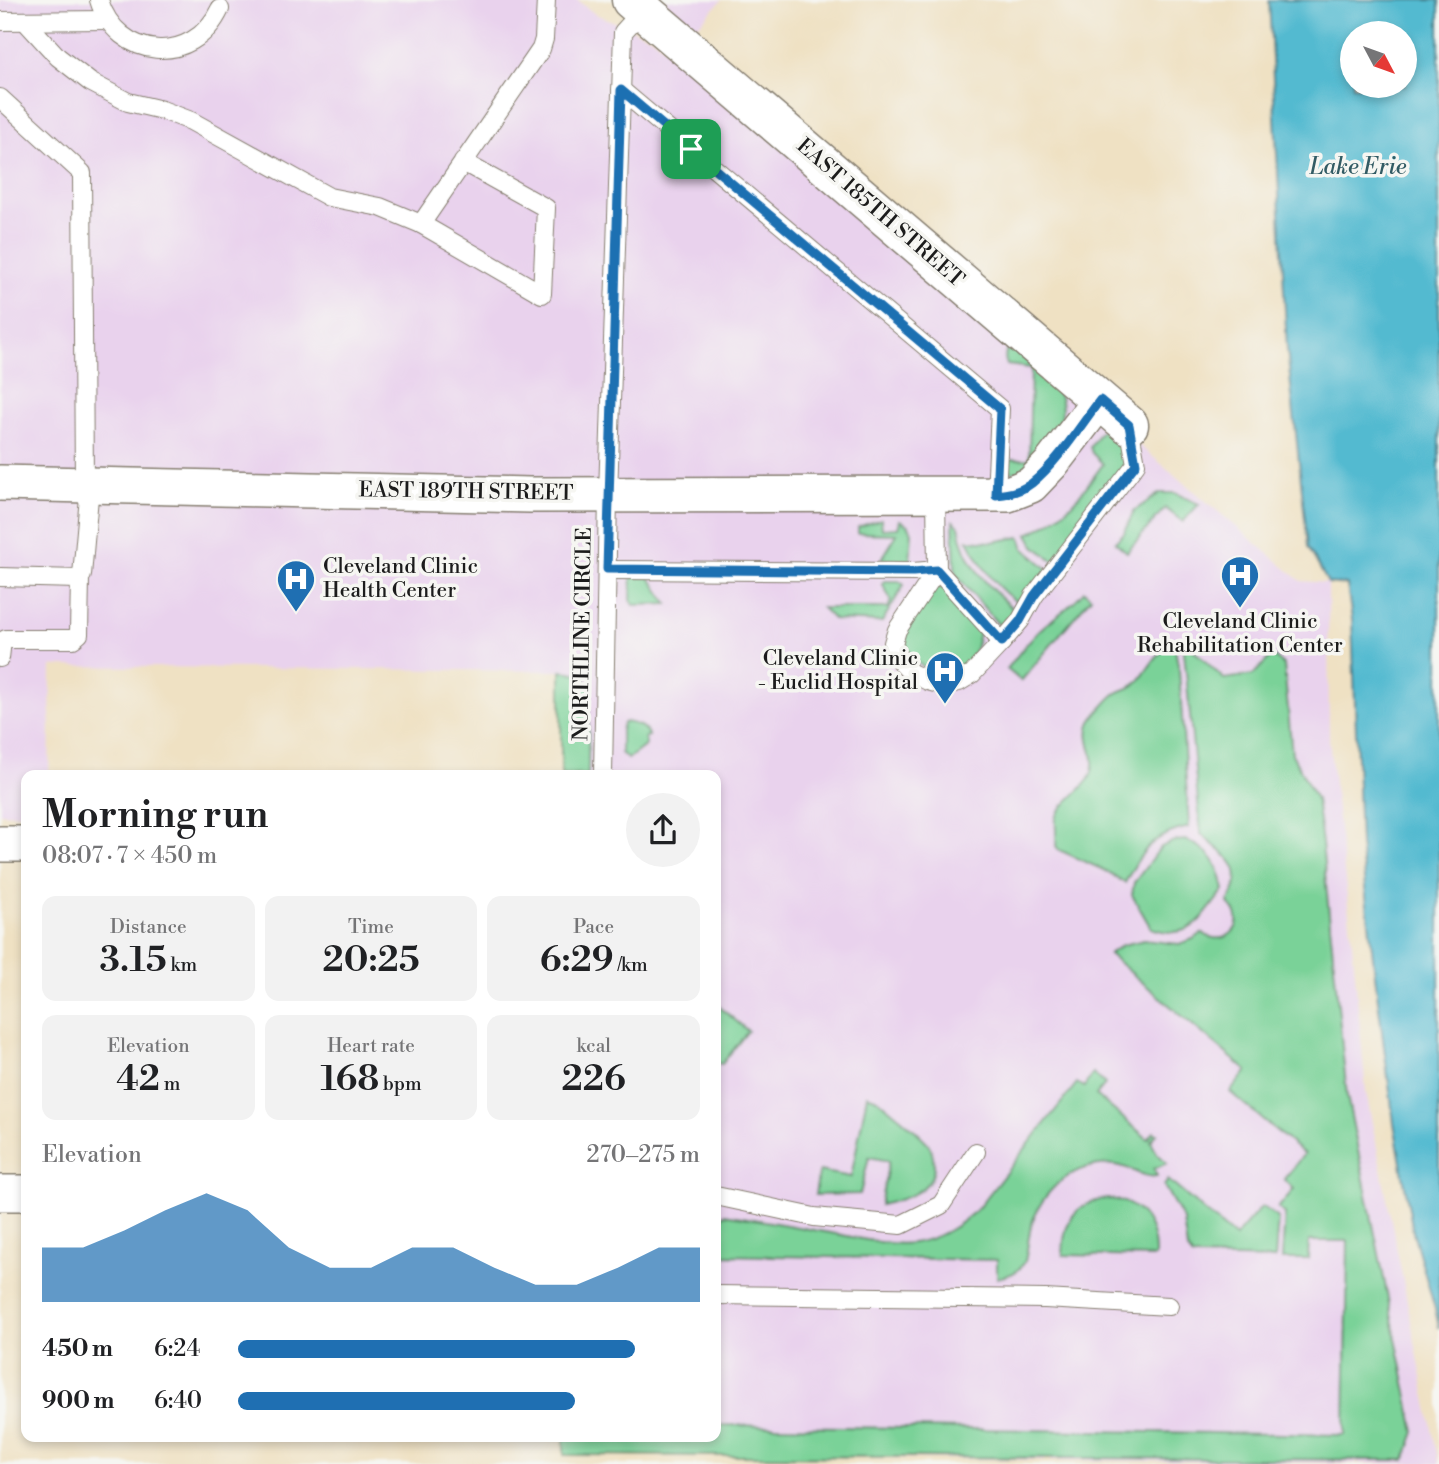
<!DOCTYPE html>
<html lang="en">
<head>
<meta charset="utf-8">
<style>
	:root { --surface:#fff; --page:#f2f2f2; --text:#202124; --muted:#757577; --accent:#1f6fb2 }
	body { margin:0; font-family:"Libre Bodoni",serif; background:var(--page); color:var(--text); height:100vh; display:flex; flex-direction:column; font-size:26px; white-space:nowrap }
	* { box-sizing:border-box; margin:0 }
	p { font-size:23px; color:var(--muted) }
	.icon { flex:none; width:38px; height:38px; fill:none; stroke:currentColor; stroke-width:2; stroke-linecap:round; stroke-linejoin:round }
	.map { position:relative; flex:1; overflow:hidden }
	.details { position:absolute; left:21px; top:770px; width:700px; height:672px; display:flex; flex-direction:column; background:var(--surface); border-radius:14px; box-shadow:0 4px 10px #0003 }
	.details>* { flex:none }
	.needle { width:46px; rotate:131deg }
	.tools { position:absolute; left:1340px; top:21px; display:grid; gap:14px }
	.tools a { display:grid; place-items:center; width:77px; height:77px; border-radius:50%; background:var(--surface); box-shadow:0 4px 10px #0003; font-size:35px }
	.pin { position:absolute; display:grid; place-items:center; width:60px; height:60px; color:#fff; margin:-30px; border-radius:14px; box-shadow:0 4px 10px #0006 }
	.round { display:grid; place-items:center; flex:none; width:74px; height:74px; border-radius:37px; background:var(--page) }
	.summary { display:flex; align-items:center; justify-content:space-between; height:119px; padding:0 21px }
	h1 { font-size:38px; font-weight:600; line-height:52px }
	.stats { display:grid; grid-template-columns:repeat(3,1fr); gap:10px; height:119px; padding:7px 21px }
	.stats div { display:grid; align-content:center; border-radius:14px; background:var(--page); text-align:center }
	.stats b { font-size:35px; font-weight:600 }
	.stats small { font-size:19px; font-weight:400 }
	.stats p { font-size:19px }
	.chart { height:196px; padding:14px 21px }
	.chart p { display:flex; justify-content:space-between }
	.chart svg { width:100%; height:126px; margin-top:7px; fill:var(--accent); opacity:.7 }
	ul { padding:0 21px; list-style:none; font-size:23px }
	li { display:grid; grid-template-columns:112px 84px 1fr; align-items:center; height:52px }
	li i { height:18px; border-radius:9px; background:var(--accent) }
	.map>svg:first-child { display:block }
	.built { fill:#e9d2ed }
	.green { fill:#7ad298; stroke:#4b775a; stroke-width:2 }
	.water { fill:#52bad0; stroke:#376b76; stroke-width:2; fill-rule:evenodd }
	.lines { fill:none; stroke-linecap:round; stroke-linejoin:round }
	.service-casing { stroke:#867e70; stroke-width:20 }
	.minor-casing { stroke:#867e70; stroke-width:38 }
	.tertiary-casing { stroke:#867e70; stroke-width:41 }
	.service { stroke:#fff; stroke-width:18 }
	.minor { stroke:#fff; stroke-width:35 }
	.tertiary { stroke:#fff; stroke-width:38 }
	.route-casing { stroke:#fff; stroke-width:14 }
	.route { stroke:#1f6fb2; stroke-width:9 }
	.labels { text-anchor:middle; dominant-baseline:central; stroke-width:7; stroke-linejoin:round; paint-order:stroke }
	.street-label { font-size:21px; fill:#1c1c1c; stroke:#f6f6f2 }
	.poi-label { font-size:21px; fill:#1c1c1c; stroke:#f6f6f2; text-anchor:start }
	.water-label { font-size:23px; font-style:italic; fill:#325b64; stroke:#f6f6f2 }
</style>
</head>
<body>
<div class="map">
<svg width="1439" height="1464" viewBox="0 0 1439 1464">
	<rect width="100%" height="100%" fill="#f6f6f2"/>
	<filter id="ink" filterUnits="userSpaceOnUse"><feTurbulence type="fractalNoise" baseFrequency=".0143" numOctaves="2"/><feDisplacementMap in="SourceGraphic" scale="14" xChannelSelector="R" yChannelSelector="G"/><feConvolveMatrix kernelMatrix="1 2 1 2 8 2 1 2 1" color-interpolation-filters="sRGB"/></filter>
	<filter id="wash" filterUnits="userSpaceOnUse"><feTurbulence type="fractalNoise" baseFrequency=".00686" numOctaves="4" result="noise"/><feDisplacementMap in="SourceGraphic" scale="28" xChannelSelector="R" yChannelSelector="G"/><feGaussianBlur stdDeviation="1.57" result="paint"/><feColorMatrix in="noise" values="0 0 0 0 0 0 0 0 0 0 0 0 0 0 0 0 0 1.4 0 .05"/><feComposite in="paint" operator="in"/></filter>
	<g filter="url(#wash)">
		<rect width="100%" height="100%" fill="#efe1c3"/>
		<g class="built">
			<polygon points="0,0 577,0 595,14 653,38 1301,581 1328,583 1329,740 1351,932 1366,1092 1439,1464 564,1455 564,1437 716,1437 716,775 561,775 561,671 51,666 49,775 26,775 26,814 0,813"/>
			<polygon points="632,0 722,0 681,44"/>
		</g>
		<g class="green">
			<path d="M1012 348C1023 357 1052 378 1057 390 1061 399 1064 412 1060 422 1055 436 1031 468 1017 472 1013 473 1009 471 1006 471L1005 459H1029L1031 368 1007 365C1005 359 1004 356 1007 350Z"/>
			<path d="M1107 428 1124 441 1127 464 1055 562 1035 546 1028 534C1065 518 1080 496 1103 464L1092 453 1090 447 1099 433Z"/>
			<polygon points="1160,493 1175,493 1199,504 1183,522 1165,508 1127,552 1115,542 1124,533 1134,511"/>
			<polygon points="881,519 882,529 898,528 900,520 909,526 912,532 910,560 906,565 883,564 881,560 897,534 858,533 858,527"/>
			<path d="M953 521 959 526C965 565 989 588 1017 612L1005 626 1001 627 998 624 957 576 955 567Z"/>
			<path d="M1020 537 1024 548 1049 570 1023 606C996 590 982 567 968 540L992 542Z"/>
			<polygon points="632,574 648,575 668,604 634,605 631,600"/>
			<polygon points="884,581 899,581 904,585 882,622 834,620 822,608 888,608 891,600 883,585"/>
			<path d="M936 584H941L980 629C977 639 976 652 970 661 950 687 904 668 906 636 907 624 929 596 936 584Z"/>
			<path d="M1084 591 1091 597 1021 681 1007 669C1018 655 1029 639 1043 627 1057 615 1072 606 1084 591Z"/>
			<path d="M1183 640 1224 679 1253 675 1272 655 1284 665 1292 754 1316 799 1322 843 1347 1096 1415 1432 1405 1460 564 1455V1437H716V1425L1345 1435 1348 1241H1309L1308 1259H1282L1285 1214 1278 1208 1294 1189 1284 1179 1304 1154 1230 1092 1247 1071 1109 954 1122 945 1144 940 1179 944 1193 939 1203 933C1222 949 1253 926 1228 903 1250 864 1227 859 1201 834Z"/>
			<path d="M1174 643 1179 670 1189 827C1151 836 1142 850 1125 883L1108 872 1059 850 1056 846C1057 839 1055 823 1056 819 1060 802 1088 788 1092 772 1097 754 1084 739 1090 724 1092 718 1109 699 1114 695 1121 689 1132 689 1138 682 1149 669 1158 649 1174 643Z"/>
			<path d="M561 671C574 672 583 673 589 686L588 775H561Z"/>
			<path d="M626 722C637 724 644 726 649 736L645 737 646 745 628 759 621 753V730L623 723Z"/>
			<path d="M1186 840C1211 851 1219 863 1224 890 1201 918 1193 942 1151 928L1132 895 1134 883 1161 847 1174 841Z"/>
			<polygon points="716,1004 748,1031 722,1064 716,1063"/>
			<path d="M1093 1073 1105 1084 1096 1095 1148 1139 1154 1132 1157 1134 1151 1141 1156 1152 1167 1163 1154 1169 1157 1176C1144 1179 1130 1167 1116 1165 1077 1161 1044 1187 1032 1223 1028 1235 1028 1249 1025 1261 1019 1273 1009 1275 997 1278V1260L716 1255V1226L724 1214C761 1220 799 1227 836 1234 861 1238 887 1246 912 1243 937 1240 961 1225 978 1208L1077 1083 1084 1087Z"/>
			<path d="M867 1095 878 1099C894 1113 912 1126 927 1142 931 1147 933 1155 934 1162 936 1191 903 1200 880 1205L889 1161 869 1157 860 1194 815 1195 819 1171 851 1177Z"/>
			<polygon points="1168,1180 1235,1237 1262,1206 1278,1218 1275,1259 1193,1257 1187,1249 1183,1220 1164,1186"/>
			<path d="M1108 1199C1140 1201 1156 1225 1155 1257L1063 1255C1063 1223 1074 1202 1108 1199Z"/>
		</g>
		<path class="water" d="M1269 0H1439V1328L1435 1309 1413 1232 1394 1123 1378 1001 1360 844 1352 620 1347 585 1328 583 1308 547 1287 349ZM1353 33H1405V86H1353Z"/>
	</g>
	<g filter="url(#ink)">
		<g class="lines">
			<g class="service-casing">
				<g id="service">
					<path d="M99 0C117 60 193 67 220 9"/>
					<polyline points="0,21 107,20"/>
					<polyline points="25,21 58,57 90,82 128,102 162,110 191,121 329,197 380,207 421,224"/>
					<polyline points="621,90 1000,409 996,495"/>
					<polyline points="0,98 82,173 84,485"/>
					<polyline points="463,162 546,208 542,294 421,224 541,49 544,39 546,0"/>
					<polyline points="936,494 937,570 897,630 893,643 899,660 911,673 928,681 939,684 949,684 959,682 972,674 1002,642 1020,621 1034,596 1136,464 1129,425"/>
					<polyline points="607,570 913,572 937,570"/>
					<polyline points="937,570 1002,642"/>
					<polyline points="0,577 78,579 80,577"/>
					<polyline points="0,658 2,641 6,639 73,639 79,634 80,577 82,575 90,486"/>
					<polyline points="603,775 608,494 623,32 643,10"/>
					<polyline points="716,1196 814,1217 901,1225 941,1205 976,1152"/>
					<polyline points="716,1295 1045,1299 1169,1306"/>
				</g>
			</g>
			<g class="minor-casing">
				<g id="minor">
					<polyline points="0,483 530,495 1008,494 1031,485 1051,464 1100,400"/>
					<polyline points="0,844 26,844"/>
					<polyline points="0,1193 26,1193"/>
				</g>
			</g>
			<g class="tertiary-casing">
				<polyline id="tertiary" points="631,0 1129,425"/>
			</g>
			<use href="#service" class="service"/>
			<use href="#minor" class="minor"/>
			<use href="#tertiary" class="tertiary"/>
		</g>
	</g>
	<g class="lines" filter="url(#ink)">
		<g class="route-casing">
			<path id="route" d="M621 90 1000 409 996 495C1008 494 1022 491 1032 483 1058 462 1080 426 1100 400L1129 425 1136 464 1034 596 1020 621 1002 642 937 570 913 572 607 569Z"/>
		</g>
		<use href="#route" class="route"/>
	</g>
	<defs>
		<g id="hospital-pin" transform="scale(2.0125)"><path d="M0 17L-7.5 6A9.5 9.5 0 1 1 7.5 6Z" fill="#1f6fb2" stroke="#f6f6f2"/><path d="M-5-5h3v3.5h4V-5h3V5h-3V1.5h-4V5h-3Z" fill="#fff"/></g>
	</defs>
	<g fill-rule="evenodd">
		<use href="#hospital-pin" x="1240" y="575"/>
		<use href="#hospital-pin" x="296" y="579"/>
		<use href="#hospital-pin" x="945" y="671"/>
	</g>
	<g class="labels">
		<g class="street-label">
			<text transform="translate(880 213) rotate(41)">EAST 185TH STREET</text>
			<text transform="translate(466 492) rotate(1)">EAST 189TH STREET</text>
			<text transform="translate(583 634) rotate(-89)">NORTHLINE CIRCLE</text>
		</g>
		<g class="poi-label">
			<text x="323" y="567">Cleveland Clinic<tspan x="323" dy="24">Health Center</tspan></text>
			<text x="1240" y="622" text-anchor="middle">Cleveland Clinic<tspan x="1240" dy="24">Rehabilitation Center</tspan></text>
			<text x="918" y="659" text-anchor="end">Cleveland Clinic<tspan x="918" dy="24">- Euclid Hospital</tspan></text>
		</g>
		<g class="water-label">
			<text x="1358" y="167">Lake Erie</text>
		</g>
	</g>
</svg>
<div class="tools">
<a><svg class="needle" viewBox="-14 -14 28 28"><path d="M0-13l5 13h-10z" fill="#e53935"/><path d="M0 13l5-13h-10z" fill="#757577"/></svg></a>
</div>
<div class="pin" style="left:691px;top:149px;background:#1e9e55"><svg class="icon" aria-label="arrive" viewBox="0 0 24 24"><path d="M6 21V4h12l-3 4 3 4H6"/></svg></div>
<section class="details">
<div class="summary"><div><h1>Morning run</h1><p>08:07 · 7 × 450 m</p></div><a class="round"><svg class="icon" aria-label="share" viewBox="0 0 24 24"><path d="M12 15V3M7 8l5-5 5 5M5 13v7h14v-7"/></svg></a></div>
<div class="stats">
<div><p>Distance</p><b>3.15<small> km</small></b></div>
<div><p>Time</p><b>20:25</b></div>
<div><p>Pace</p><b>6:29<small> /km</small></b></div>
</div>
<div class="stats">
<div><p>Elevation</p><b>42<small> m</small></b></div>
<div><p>Heart rate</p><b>168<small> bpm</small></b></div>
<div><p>kcal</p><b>226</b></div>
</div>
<div class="chart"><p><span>Elevation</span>270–275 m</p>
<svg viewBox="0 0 160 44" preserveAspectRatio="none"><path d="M0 44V25L10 25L20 19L30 12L40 6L50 12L60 25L70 32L80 32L90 25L100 25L110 32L120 38L130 38L140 32L150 25L160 25V44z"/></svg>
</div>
<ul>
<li><b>450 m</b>6:24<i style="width:86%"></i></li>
<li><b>900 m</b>6:40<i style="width:73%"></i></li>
</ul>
</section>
</div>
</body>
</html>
